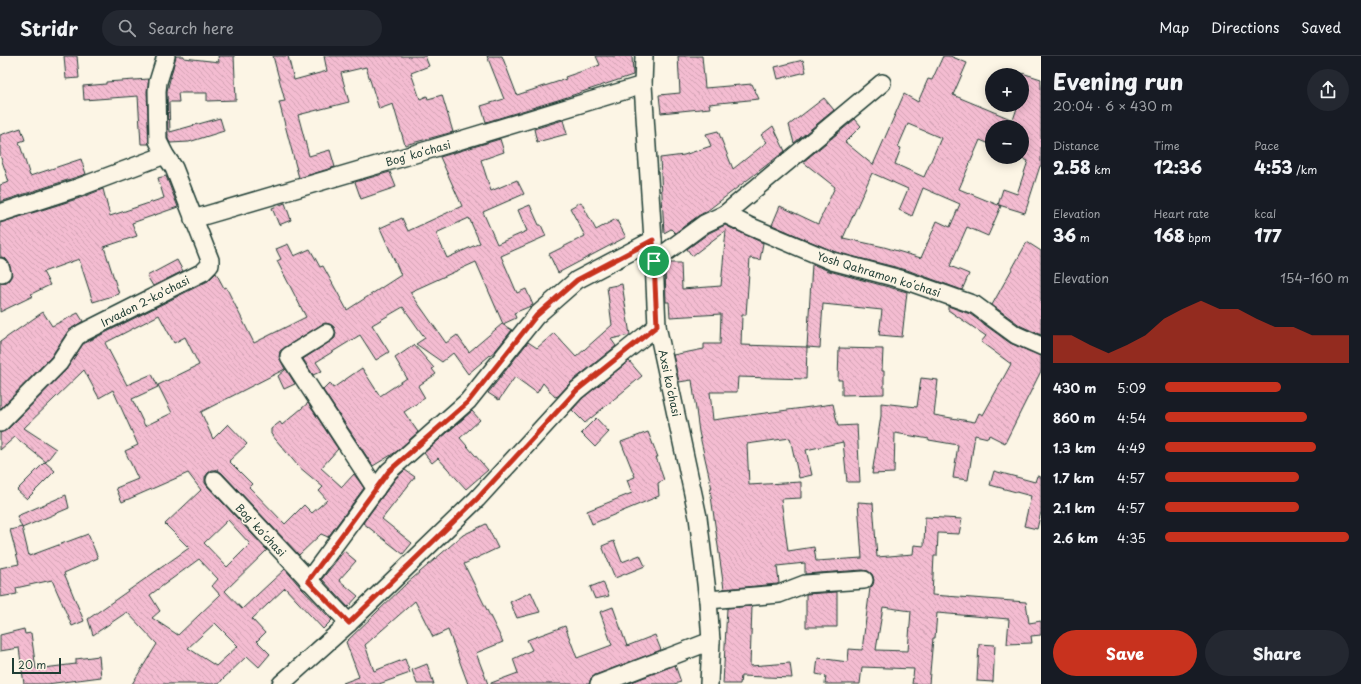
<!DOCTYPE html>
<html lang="en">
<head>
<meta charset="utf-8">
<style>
	:root { --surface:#171b24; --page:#242831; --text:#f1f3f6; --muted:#9ea1a6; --line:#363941; --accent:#c8321e }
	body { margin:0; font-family:"Playpen Sans",sans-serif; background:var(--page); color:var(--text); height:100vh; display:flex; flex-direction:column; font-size:15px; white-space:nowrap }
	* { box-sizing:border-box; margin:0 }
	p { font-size:13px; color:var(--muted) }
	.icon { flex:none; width:22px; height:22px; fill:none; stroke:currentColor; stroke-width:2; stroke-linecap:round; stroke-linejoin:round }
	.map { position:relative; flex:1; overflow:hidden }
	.panel { display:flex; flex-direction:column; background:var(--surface); width:320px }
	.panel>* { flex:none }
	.buttons { position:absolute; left:985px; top:12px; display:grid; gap:8px }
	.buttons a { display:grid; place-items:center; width:44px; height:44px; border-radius:50%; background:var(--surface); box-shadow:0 2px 10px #0003; font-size:20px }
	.scale { position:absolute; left:12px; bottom:10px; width:49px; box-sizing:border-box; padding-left:4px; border:2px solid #1f3d34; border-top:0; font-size:11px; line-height:14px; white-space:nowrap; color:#1f3d34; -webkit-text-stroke:3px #fcf5e5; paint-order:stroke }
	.pin { position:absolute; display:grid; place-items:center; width:34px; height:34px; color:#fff; margin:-17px; border:2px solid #fff; border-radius:50%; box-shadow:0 1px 4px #0007 }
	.round { display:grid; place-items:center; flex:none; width:42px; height:42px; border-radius:21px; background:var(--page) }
	.head { display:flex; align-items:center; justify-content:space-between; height:68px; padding:0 12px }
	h1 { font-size:22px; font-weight:800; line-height:30px }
	.stats { display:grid; grid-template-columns:repeat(3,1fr); gap:6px; height:68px; padding:4px 12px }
	.stats div { display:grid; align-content:center }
	.stats b { font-size:17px; font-weight:800 }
	.stats small { font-size:11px; font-weight:400 }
	.stats p { font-size:11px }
	.chart { height:112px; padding:8px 12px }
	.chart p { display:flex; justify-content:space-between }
	.chart svg { width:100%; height:72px; margin-top:4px; fill:var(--accent); opacity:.7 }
	.cta { display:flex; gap:8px; margin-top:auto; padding:8px 12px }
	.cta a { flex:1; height:46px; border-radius:24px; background:var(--accent); color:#fff; font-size:16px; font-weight:800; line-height:46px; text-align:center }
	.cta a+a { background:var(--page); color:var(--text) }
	ul { padding:0 12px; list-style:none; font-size:13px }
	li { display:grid; grid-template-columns:64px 48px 1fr; align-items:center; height:30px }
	li i { height:10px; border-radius:5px; background:var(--accent) }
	header { display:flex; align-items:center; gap:24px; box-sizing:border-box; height:56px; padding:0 20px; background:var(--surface); border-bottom:1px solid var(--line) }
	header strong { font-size:19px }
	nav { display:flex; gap:22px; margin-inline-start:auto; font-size:14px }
	.search { width:280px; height:36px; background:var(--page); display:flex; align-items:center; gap:10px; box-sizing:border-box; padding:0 14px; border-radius:22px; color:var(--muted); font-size:15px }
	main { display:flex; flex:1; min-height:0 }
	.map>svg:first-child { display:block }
	.building { fill:url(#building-back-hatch); stroke:#1f3d34; fill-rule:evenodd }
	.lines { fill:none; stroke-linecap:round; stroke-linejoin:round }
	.minor-casing { stroke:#1f3d34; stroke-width:20 }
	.minor { stroke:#fcf5e5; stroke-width:17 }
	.route-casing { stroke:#fff; stroke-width:8 }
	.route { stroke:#c8321e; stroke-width:5 }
	.labels { text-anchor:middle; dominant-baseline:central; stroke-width:3.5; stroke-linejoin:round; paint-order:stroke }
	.street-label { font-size:11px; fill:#1f3d34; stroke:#fcf5e5 }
</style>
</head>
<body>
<header>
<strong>Stridr</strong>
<div class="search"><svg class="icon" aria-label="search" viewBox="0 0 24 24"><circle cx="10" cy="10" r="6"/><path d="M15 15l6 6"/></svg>Search here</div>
<nav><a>Map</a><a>Directions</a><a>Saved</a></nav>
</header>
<main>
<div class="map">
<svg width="1041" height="628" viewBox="0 0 1041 628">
	<defs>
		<pattern id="building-back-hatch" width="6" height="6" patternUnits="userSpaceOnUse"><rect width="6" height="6" fill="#f4bcd1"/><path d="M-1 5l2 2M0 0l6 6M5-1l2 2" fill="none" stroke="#d1a2b4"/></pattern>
	</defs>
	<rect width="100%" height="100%" fill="#fcf5e5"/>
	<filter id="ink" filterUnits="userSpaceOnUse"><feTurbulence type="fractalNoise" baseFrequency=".025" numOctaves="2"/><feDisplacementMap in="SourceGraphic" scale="8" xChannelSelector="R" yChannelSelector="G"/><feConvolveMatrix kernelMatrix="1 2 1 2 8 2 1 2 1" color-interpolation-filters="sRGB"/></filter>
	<g filter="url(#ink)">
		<g class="building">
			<polygon points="64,0 77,0 79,22 66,23"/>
			<polygon points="176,0 184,0 184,2 219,6 218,0 234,0 236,44 207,45 207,37 178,37 179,46 169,46 170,76 220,62 224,75 189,86 170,87 168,83 167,35"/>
			<polygon points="273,0 288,0 294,24 327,15 324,0 425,0 429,10 411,17 420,43 427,40 428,43 442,39 453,76 405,89 393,48 379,53 366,11 341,17 349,46 298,59 309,100 330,94 335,111 299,122 279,46 285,45"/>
			<polygon points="487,0 502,0 517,39 566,23 565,21 600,9 596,0 632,0 633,19 558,44 486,66 481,50 504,43"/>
			<polygon points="678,0 702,0 705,32 752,28 759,43 709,48 710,52 661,57 659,39 680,37"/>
			<path d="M943 0H950L967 7 953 39 1013 64 1018 49H1022V17L1041 23V110H1040L1025 157 999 149 1001 150 988 180 967 171 950 210 969 218 962 234 907 214 835 196 772 169 780 150 818 168 835 131 803 106 855 63 861 70 845 86 873 109 904 38 918 46 928 23 932 24ZM908 68 941 82 924 121 895 108 901 92 898 91ZM992 71H1022V102L1028 105 1017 138 1003 133 998 149 959 133 980 84 992 89ZM872 117 908 133 899 154 912 160 923 132 960 148 950 171 937 165 921 202 884 191 843 182Z"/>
			<polygon points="803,4 806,16 778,23 775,11"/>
			<polygon points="149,23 147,35 149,88 141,88 138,40 84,44 83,30 106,28 106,26"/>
			<polygon points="824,42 834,54 794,87 789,69"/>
			<polygon points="563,64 567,78 537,86 534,73"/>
			<polygon points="773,70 785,95 707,155 698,160 675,177 671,173 664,177 660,102 684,99 711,90 706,78 718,75 733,113 767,86 761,79"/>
			<polygon points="21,72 25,84 19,86 30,120 81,103 86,118 0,146 0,129 9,126 0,99 0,79"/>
			<path d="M500 83 504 96 481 104 491 135 517 124 524 138 483 156 497 188 527 175 518 154 530 149 539 169H541L546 180 501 200 517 237 526 233 533 249 514 257 516 262 503 268 476 206 410 236 446 287 457 279 469 296 502 268 512 274 496 294 468 318 453 297 442 306 416 288 425 282 403 251 372 269 389 296 376 304 360 279 316 306 322 315 313 319 303 303 331 285 335 282 336 277 334 271 330 268 325 267 321 269 284 292 280 295 279 301 285 313 201 356 213 383 228 368 247 388 229 405 252 428 249 431 285 468 304 449 312 457 327 444 319 435 323 431 298 410 271 378V373L280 366 282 369 308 347 338 393 321 412 342 431 354 418 364 432 328 481 321 478 299 499 222 417 218 414H212L208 417 205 421V427L208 431 267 494 225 535 242 553 285 513 302 533 332 564 323 573 285 532 252 563 265 577 257 585 270 598 259 611 247 600 222 624 219 628H132L157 588 127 556 93 579 88 563 189 492 165 468 201 434 188 417 122 446 116 432 138 423 125 395 138 389 113 334 99 342 84 314 24 372 56 393 46 406 15 381 0 394V377L7 374 66 314 83 288 208 225 216 217 224 232 226 231 254 287 306 261 277 205 281 203 276 193 288 188 294 200 310 193 320 211 323 210 347 254 401 219 380 172 402 162 408 175 462 150 440 101ZM469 162 480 187 447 202 436 177ZM159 259 174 287 185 281 199 309 158 329 172 357 145 370 132 343 158 331 152 318 127 329 105 287ZM228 464 250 488 227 511 204 487ZM199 503 218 523 212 530 220 539 178 579 152 562 160 555 150 539ZM215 567 238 590 216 610 188 592Z"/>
			<polygon points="390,116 396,131 361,143 355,126"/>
			<polygon points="166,120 178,151 132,167 137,180 104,191 119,238 93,246 79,203 43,216 50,229 31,238 33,240 0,256 0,227 5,227 9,224 12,219 9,207 6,203 1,201 0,199 0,167 80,142 103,133 110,160 164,142 158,122"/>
			<polygon points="581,146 596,174 616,163 626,181 558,217 549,198 585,180 570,152"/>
			<polygon points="285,147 291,164 279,169 272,152"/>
			<path d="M725 169 763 187 760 204 750 202 746 259H742L741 289 807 291 812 208 829 215 907 236 902 281 879 279 882 254 823 248 820 292 807 291 806 323 738 321 737 336H710L713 364 833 348 838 370 857 369 860 426H847L843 386 806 394 812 419 799 422 790 382 747 388 749 429 801 426V442L781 443 788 495 814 491 816 505 862 502 858 446 873 447 877 501 913 498 914 489 924 490 925 461 962 463 959 478 938 477 937 500H934L932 539 1026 546 1029 567 1041 565V579L1031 580 1032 587 1007 588 1009 563 937 557 935 582H933L929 628H912L914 613 862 611 860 628H825L826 620 816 618 818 602 848 606 849 593 862 594 870 532 873 529 874 524 872 518 868 515 863 514 805 518V507L777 510 779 527 777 528 724 533 710 433H712L699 376 692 324 679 326 673 299 704 293V288H720L721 258 670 261 669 246H666L665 210 668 207H681L682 233 721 230 726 174 692 200 687 193 709 177ZM883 551 911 555 908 595 876 594Z"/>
			<polygon points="1027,186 1041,195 1041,279 1021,270 992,249"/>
			<polygon points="177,204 183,215 153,230 147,220"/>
			<polygon points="622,228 630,279 611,283 616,290 570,327 558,340 555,341 543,327 537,337 515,321 499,344 488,337 528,286 537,292 554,277 576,301 612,269 607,231"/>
			<polygon points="948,250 970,258 1010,287 1041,300 1041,315 1005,387 989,379 988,382 975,379 968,424 953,422 958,389 929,384 929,383 895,377 894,417 872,418 881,360 881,347 917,351 921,322 938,324 934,359 975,366 979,357 983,359 1011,308 981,286 986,280 948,254"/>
			<polygon points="43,256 52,270 78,257 83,265 68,275 51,301 0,353 0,286"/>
			<polygon points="414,289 434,312 432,313 436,318 418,330 425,342 404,356 418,376 396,396 373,410 323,334 330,327 333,332 362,312 380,340 407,322 395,302"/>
			<polygon points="839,292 883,293 882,315 884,315 884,338 842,339 842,324 838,324"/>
			<polygon points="629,305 642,320 585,367 572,354 583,342"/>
			<polygon points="286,313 295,328 284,333 278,320"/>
			<polygon points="472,355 480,364 460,382 488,414 466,433 438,402 432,407 424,397"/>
			<polygon points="596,362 609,376 595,391 581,377"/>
			<polygon points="648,376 658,401 656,401 664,424 658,427 659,440 592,468 587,455 632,437 627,424 635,421 621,386"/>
			<polygon points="45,406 55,415 27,443 17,434"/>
			<polygon points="405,414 415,421 382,463 412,487 403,498 363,467 396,422"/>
			<polygon points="994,415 1035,426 1037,420 1041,421 1041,456 1037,473 1024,470 1031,440 990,429"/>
			<polygon points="66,439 69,452 22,472 17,460"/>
			<polygon points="486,468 498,492 464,508 503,586 476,597 488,628 468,628 448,574 433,581 415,545 365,589 374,615 405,603 410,617 379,628 343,628 343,627 359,621 346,586 406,528 463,479"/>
			<polygon points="22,471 29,500 88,478 98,502 64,517 84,565 72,570 52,524 16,532 17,538 0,541 0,512 19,508 10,474"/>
			<polygon points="614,485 622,506 640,499 645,510 615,522 602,490"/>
			<polygon points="344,495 356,505 339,524 358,540 348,551 322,523"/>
			<polygon points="603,526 609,540 595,543 590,531"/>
			<polygon points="531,536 540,556 517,562 510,546"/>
			<polygon points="837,536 837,571 806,571 806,538"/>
			<polygon points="752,550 750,610 790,607 792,622 741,620 740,628 723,628 727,552"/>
			<polygon points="613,551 627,590 655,579 661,594 595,619 591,622 589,628 491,628 491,627 518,617 513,603 532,594 527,584 565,570 577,602 612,589 600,556"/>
			<polygon points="24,573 25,578 31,577 36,613 76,608 76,603 99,600 101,621 47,628 24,628 19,592 0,595 0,579"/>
			<polygon points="979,588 995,589 993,626 977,625"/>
			<polygon points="427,608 434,628 417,628 412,614"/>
			<polygon points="675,609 681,626 674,628 627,628"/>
		</g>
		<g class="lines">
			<g class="minor-casing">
				<g id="minor">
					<polyline points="644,0 643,29 653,184 657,270 698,461 708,544 711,585 709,628"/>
					<polyline points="0,157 77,132 165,99"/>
					<polyline points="725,158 882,27"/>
					<polyline points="193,163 428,94 643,29"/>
					<polyline points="654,205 704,168 725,158 749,170 832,205 904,224 975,249 1016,279 1041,290"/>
					<polyline points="0,211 2,217"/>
					<polyline points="326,277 289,300 376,433"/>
					<polyline points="0,367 59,307 76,281 82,277 203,216 210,209 210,204 174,112 165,99 158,85 157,35 158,26 166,0"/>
					<polyline points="215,424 349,567"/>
					<polyline points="308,525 389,415 468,345 536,260 577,224 653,184"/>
					<polyline points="708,544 779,538 805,528 864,524"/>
					<polyline points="281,628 349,567 477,443 576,335 657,270"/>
					<polyline points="599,628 711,585"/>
				</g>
			</g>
			<use href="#minor" class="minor"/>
		</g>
	</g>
	<g class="lines" filter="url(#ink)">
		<g class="route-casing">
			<polygon id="route" points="653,184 657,270 576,335 477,443 349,567 308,525 389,415 468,346 536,260 577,224"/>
		</g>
		<use href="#route" class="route"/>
	</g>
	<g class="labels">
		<g class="street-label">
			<text transform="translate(418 97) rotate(-16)">Bogʻ koʻchasi</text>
			<text transform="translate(879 218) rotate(17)">Yosh Qahramon koʻchasi</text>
			<text transform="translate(145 245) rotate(-27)">Irvadon 2-koʼchasi</text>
			<text transform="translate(670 327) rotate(78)">Axsi koʻchasi</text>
			<text transform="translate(261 474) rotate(47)">Bogʻ koʻchasi</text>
		</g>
	</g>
</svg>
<div class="buttons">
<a>+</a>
<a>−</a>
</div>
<div class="scale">20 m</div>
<div class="pin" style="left:654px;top:205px;background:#1e9e55"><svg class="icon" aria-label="arrive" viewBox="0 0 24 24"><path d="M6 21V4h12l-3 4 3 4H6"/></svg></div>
</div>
<section class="panel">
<div class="head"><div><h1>Evening run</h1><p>20:04 · 6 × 430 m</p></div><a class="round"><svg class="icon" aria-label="share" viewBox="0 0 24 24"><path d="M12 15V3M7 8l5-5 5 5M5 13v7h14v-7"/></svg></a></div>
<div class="stats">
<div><p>Distance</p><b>2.58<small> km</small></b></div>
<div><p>Time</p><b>12:36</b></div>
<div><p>Pace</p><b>4:53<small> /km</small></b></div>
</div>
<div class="stats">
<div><p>Elevation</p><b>36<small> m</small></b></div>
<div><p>Heart rate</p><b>168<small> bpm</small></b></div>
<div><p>kcal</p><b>177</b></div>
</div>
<div class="chart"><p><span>Elevation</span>154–160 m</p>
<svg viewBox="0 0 160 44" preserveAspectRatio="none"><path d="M0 44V27L10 27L20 33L30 38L40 33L50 27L60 17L70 11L80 6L90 11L100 11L110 17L120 22L130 22L140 27L150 27L160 27V44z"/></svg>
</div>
<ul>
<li><b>430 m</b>5:09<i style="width:63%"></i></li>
<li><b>860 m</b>4:54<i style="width:77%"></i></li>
<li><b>1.3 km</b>4:49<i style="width:82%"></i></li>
<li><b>1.7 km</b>4:57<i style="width:73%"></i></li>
<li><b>2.1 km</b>4:57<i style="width:73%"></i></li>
<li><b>2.6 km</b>4:35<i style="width:100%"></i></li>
</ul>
<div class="cta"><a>Save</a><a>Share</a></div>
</section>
</main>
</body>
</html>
